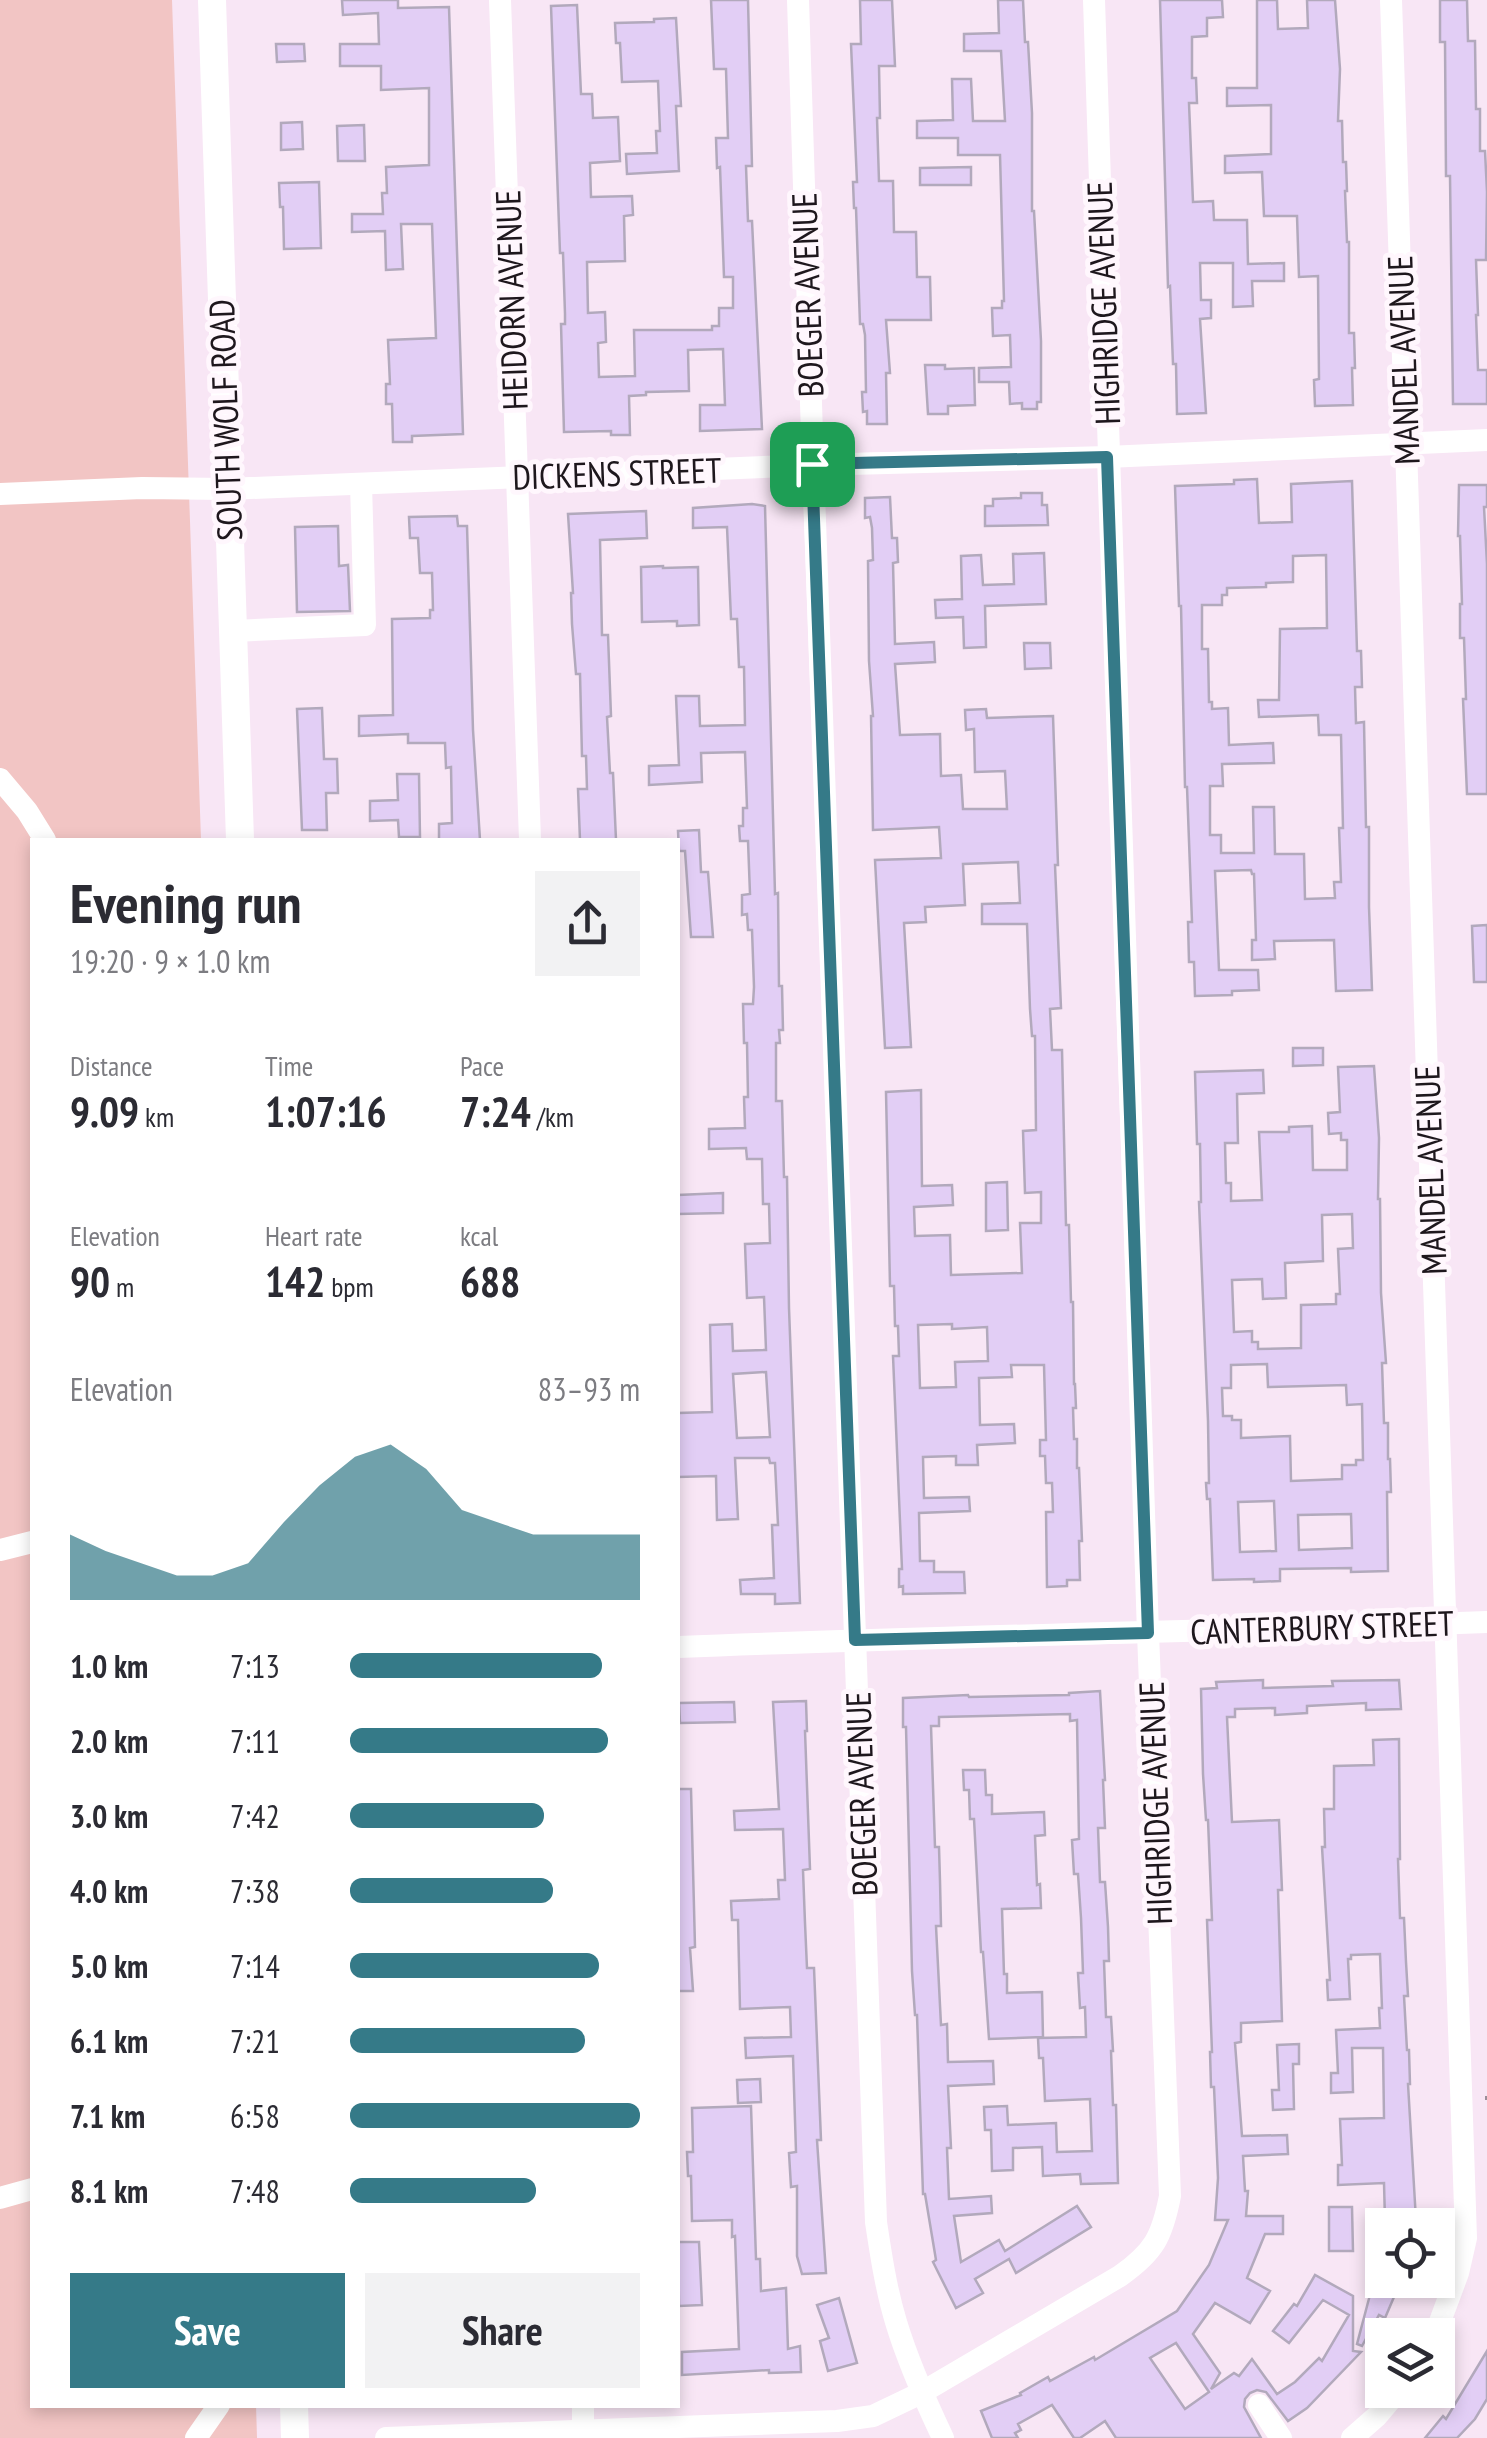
<!DOCTYPE html>
<html lang="en">
<head>
<meta charset="utf-8">
<style>
	:root { --surface:#fff; --page:#f2f2f3; --text:#2b2b33; --muted:#7c7c81; --accent:#357a88 }
	body { margin:0; font-family:"PT Sans Narrow",sans-serif; background:var(--page); color:var(--text); height:100vh; display:flex; flex-direction:column; font-size:38px; white-space:nowrap }
	* { box-sizing:border-box; margin:0 }
	p { font-size:32px; color:var(--muted) }
	.icon { flex:none; width:55px; height:55px; fill:none; stroke:currentColor; stroke-width:2; stroke-linecap:round; stroke-linejoin:round }
	.map { position:relative; flex:1; overflow:hidden }
	.details { position:absolute; left:30px; top:838px; width:650px; height:1570px; display:flex; flex-direction:column; background:var(--surface); border-radius:0px; box-shadow:0 5px 15px #0003 }
	.details>* { flex:none }
	.controls { position:absolute; left:1365px; top:2208px; display:grid; gap:20px }
	.controls a { display:grid; place-items:center; width:90px; height:90px; border-radius:0px; background:var(--surface); box-shadow:0 5px 15px #0003; font-size:50px }
	.pin { position:absolute; display:grid; place-items:center; width:85px; height:85px; color:#fff; margin:-42px; border-radius:20px; box-shadow:0 5px 15px #0006 }
	.round { display:grid; place-items:center; flex:none; width:105px; height:105px; border-radius:0px; background:var(--page) }
	.summary { display:flex; align-items:center; justify-content:space-between; height:170px; padding:0 40px }
	h1 { font-size:55px; font-weight:600; line-height:75px }
	.metrics { display:grid; grid-template-columns:repeat(3,1fr); gap:15px; height:170px; padding:10px 40px }
	.metrics div { display:grid; align-content:center }
	.metrics b { font-size:42px; font-weight:600 }
	.metrics small { font-size:28px; font-weight:400 }
	.metrics p { font-size:28px }
	.chart { height:280px; padding:20px 40px }
	.chart p { display:flex; justify-content:space-between }
	.chart svg { width:100%; height:180px; margin-top:10px; fill:var(--accent); opacity:.7 }
	.primary-button { display:flex; gap:20px; margin-top:auto; padding:20px 40px }
	.primary-button a { flex:1; height:115px; border-radius:0px; background:var(--accent); color:#fff; font-size:40px; font-weight:600; line-height:115px; text-align:center }
	.primary-button a+a { background:var(--page); color:var(--text) }
	ul { padding:0 40px; list-style:none; font-size:32px }
	li { display:grid; grid-template-columns:160px 120px 1fr; align-items:center; height:75px }
	li i { height:25px; border-radius:12px; background:var(--accent) }
	.map>svg:first-child { display:block }
	.green { fill:#f2c5c4 }
	.building { fill:#e2cef5; stroke:#b2a9bc; stroke-width:2.5; fill-rule:evenodd }
	.lines { fill:none; stroke-linecap:round; stroke-linejoin:round }
	.path { stroke:#9b8e99; stroke-width:4; stroke-dasharray:8 8; stroke-linecap:butt }
	.minor { stroke:#fff; stroke-width:22 }
	.major { stroke:#fff; stroke-width:28 }
	.route-casing { stroke:#fff; stroke-width:20 }
	.route { stroke:#357a88; stroke-width:12 }
	.labels { text-anchor:middle; dominant-baseline:central; stroke-width:10; stroke-linejoin:round; paint-order:stroke }
	.street-label { font-size:35px; fill:#1e171d; stroke:#fff7fd }
</style>
</head>
<body>
<div class="map">
<svg width="1487" height="2438" viewBox="0 0 1487 2438">
	<rect width="100%" height="100%" fill="#f8e6f5"/>
	<polygon class="green" points="0,0 172,0 201,840 32,840 32,2405 256,2405 257,2438 0,2438"/>
	<g class="building">
		<polygon points="342,0 398,0 398,8 449,7 463,434 412,436 412,442 393,442 392,404 386,404 386,384 390,384 388,340 436,338 432,224 401,224 403,269 386,270 385,231 352,232 352,214 383,214 382,193 387,193 386,167 429,165 429,88 381,90 381,66 340,66 340,44 379,44 378,13 343,15"/>
		<polygon points="711,0 748,0 752,166 746,166 748,221 752,221 762,429 700,431 700,405 725,405 723,349 688,350 689,391 646,392 646,395 629,396 630,435 611,435 611,431 564,432 561,324 565,324 565,314 563,253 560,253 551,6 577,5 581,94 592,94 593,118 618,117 620,161 590,163 591,197 632,196 633,215 624,216 625,261 587,262 588,313 605,312 606,342 598,343 599,377 635,376 634,330 712,330 712,326 719,326 719,308 733,308 733,277 724,277 720,167 717,168 716,138 728,138 726,69 714,69"/>
		<polygon points="860,0 892,0 895,66 879,66 880,118 877,118 879,181 893,181 894,232 916,232 917,277 930,277 931,320 886,320 890,373 886,373 887,424 867,424 867,411 863,412 862,392 866,392 865,335 863,324 860,324 856,208 854,208 853,182 857,182 851,44 861,44"/>
		<polygon points="998,0 1023,0 1025,42 1028,42 1032,113 1032,211 1034,211 1041,341 1041,402 1037,402 1037,409 1022,409 1022,403 1010,404 1009,382 979,382 979,368 1011,367 1010,335 993,336 992,308 1002,308 1002,301 1004,301 1000,155 958,155 958,138 917,138 917,121 953,120 952,79 971,79 973,121 1005,121 1001,51 964,51 964,34 999,33"/>
		<polygon points="1160,0 1222,0 1223,17 1207,18 1207,36 1192,37 1192,78 1196,78 1197,103 1189,103 1193,202 1213,201 1214,220 1247,220 1248,264 1284,263 1284,281 1252,281 1253,306 1233,307 1233,263 1200,263 1201,300 1211,300 1211,318 1200,319 1206,413 1177,414 1176,364 1173,364 1170,286 1168,287"/>
		<polygon points="1257,0 1277,0 1278,29 1308,28 1307,0 1335,0 1340,69 1338,121 1342,121 1343,162 1346,162 1347,191 1345,191 1347,242 1349,242 1349,333 1354,333 1355,368 1352,368 1353,405 1315,406 1314,380 1319,379 1318,276 1299,277 1297,216 1264,216 1262,172 1225,173 1225,156 1271,154 1271,105 1227,106 1227,88 1257,88"/>
		<polygon points="1440,0 1467,0 1468,41 1475,41 1476,109 1480,109 1480,151 1485,151 1487,192 1486,260 1476,260 1478,315 1476,315 1478,370 1487,370 1487,404 1453,404 1450,176 1446,176 1445,42 1440,42"/>
		<polygon points="676,18 681,106 676,106 679,171 627,174 626,154 657,153 656,131 660,131 658,81 622,82 620,43 616,43 615,23 654,22 654,19"/>
		<polygon points="276,44 304,44 305,61 277,62"/>
		<polygon points="302,122 303,149 281,150 281,123"/>
		<polygon points="364,125 365,161 338,161 337,126"/>
		<polygon points="971,167 971,185 920,185 920,168"/>
		<polygon points="319,182 321,248 284,249 283,207 280,207 279,183"/>
		<polygon points="925,365 945,365 945,369 974,368 975,405 948,406 948,414 928,414"/>
		<path d="M1257 479 1259 523 1292 522 1291 484 1352 481 1357 651H1361L1362 687H1355L1356 723 1364 722 1366 827H1369V907L1372 990 1336 991 1334 940 1274 941 1275 959 1252 960V940H1256L1254 874H1252L1251 870 1215 871 1219 970H1258L1259 990 1232 991V995L1195 996 1194 962H1189L1188 922H1192L1187 787H1185L1181 606H1179L1175 486 1234 484V480ZM1326 555 1327 628 1280 629 1279 700H1258L1259 717 1318 715 1319 735H1341L1343 828H1339L1341 882H1334L1335 898 1305 899 1304 854H1275L1274 807H1253L1254 853H1221V835H1210V786H1223L1222 764 1274 763 1273 743 1229 745 1228 708 1212 709V702H1209L1208 649H1202V605H1222V595H1227V588L1266 587V583L1293 582V556Z"/>
		<polygon points="1459,485 1487,485 1487,507 1484,507 1487,564 1487,794 1467,794 1463,699 1466,699 1464,638 1460,638 1460,604 1462,604 1460,536 1458,536"/>
		<polygon points="1021,493 1042,493 1042,505 1047,505 1048,525 985,526 985,506 993,506 993,499 1021,498"/>
		<path d="M890 497 892 538H897L898 562 893 563 895 644 934 642 935 662 895 664 900 735 940 734 941 776 961 775 963 809H1007L1005 771 975 772 974 729 966 730 965 710 986 709 987 718 1053 716 1058 865H1055L1061 1008 1050 1009 1052 1050H1062L1066 1225H1069L1071 1302H1073L1074 1384H1075L1076 1408H1073L1074 1439H1077V1468H1079L1082 1541H1079L1080 1580H1067V1586L1047 1587 1046 1512H1053L1052 1483H1046L1045 1456H1040V1440H1046L1044 1365H1011L1012 1377 979 1378 980 1425 1014 1424 1015 1443 977 1445 978 1465H956V1456L923 1457 924 1498 969 1497 970 1511 919 1513 920 1561H934V1572H964L965 1593 903 1594V1586L899 1587V1569H902L893 1356H899L898 1326H895L894 1286H890L886 1092 921 1090 922 1186 952 1185 953 1205 914 1207 915 1236 950 1235 951 1275 1022 1273 1020 1223H1041V1192L1025 1193 1023 1131 1036 1130 1035 1036H1032L1030 1009 1027 924H982V904L1020 903 1018 862 963 864 965 905 925 907 926 922 904 923 911 1047 885 1048 875 860 941 858 939 827 873 830 871 716H873L869 661 868 561 873 560 872 528 870 517 865 518V498ZM952 1324V1329L987 1327 988 1361 955 1362 956 1387 920 1388 918 1325Z"/>
		<path d="M752 504 765 506 775 894 778 893 779 986H782L783 1030H779L780 1043H776V1101H782L784 1177H787L789 1308 800 1603 775 1604V1594H741L740 1580 774 1578 772 1525H778L775 1463H770L769 1458H735L738 1519 717 1520 716 1476 678 1477V1413L712 1412 710 1325 732 1324 733 1351 766 1350 764 1297 747 1298 745 1244 770 1243 769 1204H763L762 1159H747L746 1148 709 1149V1129L745 1128 744 1097H748L747 1043H744L743 1004H753L754 987 752 930H748L747 914 742 915V895L750 894 748 841H740L739 826H743V808H747L745 752 701 753 702 782 649 785V766L679 765 676 696H699L700 726 745 725 744 667H739L737 619H731L727 527 693 528V508ZM766 1372 770 1437 737 1438 733 1374Z"/>
		<polygon points="646,511 647,538 600,540 602,635 608,635 611,716 607,717 610,773 613,773 616,840 580,840 578,789 587,789 586,756 582,756 580,674 576,674 572,624 571,593 573,593 568,514"/>
		<polygon points="457,516 458,526 467,526 473,730 480,840 439,840 439,824 452,823 451,767 446,768 445,743 408,743 408,734 359,736 359,716 393,715 392,619 430,618 430,610 433,610 432,573 420,573 418,538 410,538 409,517"/>
		<polygon points="338,526 339,566 348,565 350,611 297,612 295,527"/>
		<polygon points="1044,553 1046,604 985,606 986,647 964,648 963,617 936,618 935,600 962,599 961,556 981,555 983,585 1014,584 1013,554"/>
		<polygon points="663,566 663,568 698,567 699,625 677,626 677,621 642,622 641,567"/>
		<polygon points="1024,643 1050,643 1051,668 1025,669"/>
		<polygon points="322,708 324,759 337,759 338,793 326,793 327,830 302,830 297,709"/>
		<polygon points="397,774 419,774 420,837 399,837 398,820 370,821 370,801 398,800"/>
		<polygon points="699,830 701,872 708,872 713,937 691,937 685,851 679,851 678,831"/>
		<polygon points="1487,925 1487,982 1474,982 1472,926"/>
		<polygon points="1293,1048 1323,1048 1323,1065 1293,1066"/>
		<path d="M1374 1066 1379 1138 1378 1199H1380L1381 1293 1386 1363H1382L1384 1423H1388V1459H1390L1391 1492H1387L1388 1571 1351 1572V1568L1280 1569V1581L1254 1582V1579L1213 1580 1210 1499H1207L1206 1483H1209L1208 1421 1199 1202H1201L1200 1144H1197L1195 1072 1263 1070 1264 1093 1237 1094 1238 1143H1225L1226 1183H1231V1201L1262 1200 1259 1132H1289V1127L1312 1126 1313 1170H1347V1140H1341V1133L1329 1134 1328 1113 1340 1112 1338 1067ZM1352 1214 1353 1248 1338 1249 1340 1294H1336V1304L1301 1305V1348L1258 1349V1342H1252V1331L1234 1332 1232 1280 1262 1279 1263 1299 1286 1298 1285 1263 1323 1261 1322 1215ZM1267 1364 1268 1387 1346 1385 1347 1405 1362 1404 1363 1460H1356V1465H1342V1479L1291 1481 1290 1436 1241 1438V1420H1232V1416H1223L1222 1388H1231V1365ZM1274 1501 1276 1551 1240 1552 1238 1502ZM1351 1514 1352 1548 1299 1550 1298 1515Z"/>
		<polygon points="1007,1182 1008,1230 986,1231 986,1183"/>
		<polygon points="723,1193 723,1213 678,1214 678,1195"/>
		<path d="M1263 1680V1688L1333 1686 1332 1681 1399 1680 1401 1709 1366 1710V1703L1307 1706V1713L1275 1715V1708L1235 1709V1717H1227L1232 1822 1279 1820 1282 1890H1278L1282 2021 1241 2023V2042L1235 2043 1242 2136 1287 2135 1288 2154 1243 2156 1245 2191H1248L1246 2216H1283V2234H1265L1247 2278 1270 2291 1250 2323 1215 2303 1193 2334 1220 2373 1211 2389 1234 2373 1239 2376 1252 2359 1277 2394 1295 2382 1319 2358 1322 2361 1349 2315 1323 2300 1289 2343 1273 2331 1294 2304 1297 2306 1315 2275 1353 2296V2351L1361 2352 1307 2408 1288 2421 1266 2392 1257 2390 1250 2393 1245 2399 1244 2407 1261 2438H1116L1105 2421 1080 2438H1074L1052 2405 1018 2424 1021 2430 1015 2433 1018 2438H992L981 2411 1021 2395 1020 2393 1048 2377 1050 2381 1094 2357 1095 2360 1177 2311 1209 2265 1228 2220H1215L1218 2178 1214 2087H1211L1210 2052H1212L1207 1920H1212L1208 1820H1206L1203 1774 1201 1689 1217 1688 1216 1682ZM1176 2343 1209 2392 1185 2409 1150 2358Z"/>
		<polygon points="1100,1691 1105,1780 1103,1780 1105,1828 1098,1828 1100,1882 1105,1882 1108,1927 1109,1961 1104,1961 1106,2017 1111,2017 1113,2051 1111,2051 1113,2105 1116,2105 1118,2183 1081,2184 1080,2174 1043,2176 1042,2147 1013,2148 1013,2170 992,2171 991,2130 985,2130 984,2107 1007,2106 1008,2125 1056,2123 1057,2152 1092,2151 1090,2099 1045,2101 1043,2058 1039,2058 1038,2038 1086,2037 1085,2007 1080,2008 1078,1973 1083,1973 1081,1918 1078,1874 1074,1874 1072,1840 1079,1839 1077,1720 1070,1721 1070,1714 939,1717 939,1726 931,1726 935,1847 939,1847 940,1881 941,1926 936,1926 941,2025 947,2024 948,2062 993,2061 994,2084 948,2086 951,2148 947,2148 949,2199 991,2196 992,2213 954,2216 961,2262 999,2240 1005,2251 1077,2206 1091,2227 1016,2273 1009,2259 975,2279 983,2293 956,2308 933,2262 936,2260 925,2194 923,2194 917,2015 915,2015 912,1971 906,1727 903,1727 903,1698 968,1695 969,1697 1069,1695 1069,1693"/>
		<polygon points="806,1701 807,1731 805,1731 810,1869 803,1870 805,1923 807,1968 814,1968 821,2140 817,2140 826,2273 802,2274 797,2256 797,2186 791,2187 789,2153 796,2152 793,2056 746,2058 745,2038 791,2037 790,2007 740,2009 738,1920 732,1920 731,1901 779,1899 778,1880 785,1880 783,1829 735,1830 734,1811 779,1809 773,1702"/>
		<polygon points="734,1702 735,1722 680,1723 679,1703"/>
		<polygon points="1399,1739 1400,1859 1398,1859 1400,1918 1404,1918 1406,1962 1408,1996 1404,1996 1407,2050 1409,2050 1410,2084 1408,2084 1416,2220 1385,2221 1384,2183 1338,2185 1338,2165 1342,2165 1340,2119 1384,2118 1383,2048 1352,2048 1353,2092 1331,2093 1331,2073 1338,2073 1336,2030 1380,2028 1379,2008 1382,2008 1380,1954 1351,1955 1351,1959 1348,1959 1350,1999 1328,2000 1327,1980 1330,1980 1322,1847 1325,1847 1324,1809 1334,1809 1334,1766 1374,1765 1373,1740"/>
		<polygon points="963,1770 985,1770 986,1795 992,1795 992,1814 1044,1812 1045,1835 1035,1836 1037,1885 1040,1884 1041,1908 1002,1909 1004,1974 1007,1974 1007,1993 1042,1992 1043,2037 989,2039 983,1952 981,1952 974,1819 970,1819 969,1790 964,1790"/>
		<polygon points="678,1789 691,1789 695,1947 690,1948 693,1991 678,1991"/>
		<polygon points="1299,2044 1299,2064 1293,2064 1294,2109 1273,2110 1272,2090 1279,2090 1277,2045"/>
		<polygon points="760,2079 761,2102 738,2103 737,2080"/>
		<polygon points="751,2106 756,2259 760,2259 761,2291 786,2288 788,2349 800,2346 801,2372 769,2373 769,2370 682,2375 682,2352 739,2349 735,2236 732,2237 732,2220 692,2221 691,2176 688,2176 687,2152 693,2152 692,2108"/>
		<polygon points="1329,2207 1352,2207 1353,2251 1329,2251"/>
		<polygon points="678,2242 699,2242 702,2305 679,2306"/>
		<polygon points="1378,2290 1394,2297 1385,2318 1379,2315 1362,2346 1357,2344 1371,2291"/>
		<polygon points="839,2298 857,2363 828,2371 820,2341 829,2338 817,2305"/>
		<polygon points="1487,2351 1487,2399 1475,2419 1457,2438 1425,2438 1443,2416 1446,2419"/>
	</g>
	<g class="lines">
		<polyline class="path" points="1485,2098 1487,2098"/>
		<g class="minor">
			<polyline points="500,0 530,840"/>
			<path d="M798 0 813 465 876 2222C881 2255 886 2289 896 2322 908 2362 925 2400 943 2438"/>
			<polyline points="1391,0 1466,2238 1458,2273 1435,2335"/>
			<polyline points="0,494 142,488 227,489 813,465 1107,457 1487,440"/>
			<polyline points="233,631 365,625 361,484"/>
			<polyline points="0,779 27,811 45,840"/>
			<polyline points="0,1550 32,1542"/>
			<path d="M678 1647C947 1636 1217 1631 1487 1622"/>
			<polyline points="0,2198 32,2189"/>
			<polyline points="583,2405 583,2431"/>
			<polyline points="1259,2405 1281,2438"/>
			<polyline points="196,2438 219,2405"/>
			<path d="M386 2438 837 2421 873 2416 921 2393 1120 2276C1154 2252 1162 2237 1170 2196L1148 1633 1094 0"/>
			<polyline points="1352,2438 1377,2416 1399,2390"/>
		</g>
		<g class="major">
			<polyline points="212,0 240,840"/>
			<polyline points="294,2405 295,2438"/>
		</g>
	</g>
	<g class="lines">
		<g class="route-casing">
			<polygon id="route" points="1107,457 1148,1633 855,1640 812,464"/>
		</g>
		<use href="#route" class="route"/>
	</g>
	<g class="labels">
		<g class="street-label">
			<text transform="translate(807 295) rotate(-92)">BOEGER AVENUE</text>
			<text transform="translate(511 300) rotate(-92)">HEIDORN AVENUE</text>
			<text transform="translate(1103 303) rotate(-92)">HIGHRIDGE AVENUE</text>
			<text transform="translate(1403 360) rotate(-92)">MANDEL AVENUE</text>
			<text transform="translate(225 420) rotate(-92)">SOUTH WOLF ROAD</text>
			<text transform="translate(617 473) rotate(-2)">DICKENS STREET</text>
			<text transform="translate(1430 1170) rotate(-92)">MANDEL AVENUE</text>
			<text transform="translate(1322 1627) rotate(-2)">CANTERBURY STREET</text>
			<text transform="translate(861 1794) rotate(-92)">BOEGER AVENUE</text>
			<text transform="translate(1155 1803) rotate(-92)">HIGHRIDGE AVENUE</text>
		</g>
	</g>
</svg>
<div class="controls">
<a><svg class="icon" aria-label="locate" viewBox="0 0 24 24"><circle cx="12" cy="12" r="6"/><path d="M12 2v4M12 18v4M2 12h4M18 12h4"/></svg></a>
<a><svg class="icon" aria-label="layers" viewBox="0 0 24 24"><path d="M12 4l9 5-9 5-9-5zM3 14l9 5 9-5"/></svg></a>
</div>
<div class="pin" style="left:812px;top:464px;background:#1e9e55"><svg class="icon" aria-label="arrive" viewBox="0 0 24 24"><path d="M6 21V4h12l-3 4 3 4H6"/></svg></div>
<section class="details">
<div class="summary"><div><h1>Evening run</h1><p>19:20 · 9 × 1.0 km</p></div><a class="round"><svg class="icon" aria-label="share" viewBox="0 0 24 24"><path d="M12 15V3M7 8l5-5 5 5M5 13v7h14v-7"/></svg></a></div>
<div class="metrics">
<div><p>Distance</p><b>9.09<small> km</small></b></div>
<div><p>Time</p><b>1:07:16</b></div>
<div><p>Pace</p><b>7:24<small> /km</small></b></div>
</div>
<div class="metrics">
<div><p>Elevation</p><b>90<small> m</small></b></div>
<div><p>Heart rate</p><b>142<small> bpm</small></b></div>
<div><p>kcal</p><b>688</b></div>
</div>
<div class="chart"><p><span>Elevation</span>83–93 m</p>
<svg viewBox="0 0 160 44" preserveAspectRatio="none"><path d="M0 44V28L10 32L20 35L30 38L40 38L50 35L60 25L70 16L80 9L90 6L100 12L110 22L120 25L130 28L140 28L150 28L160 28V44z"/></svg>
</div>
<ul>
<li><b>1.0 km</b>7:13<i style="width:87%"></i></li>
<li><b>2.0 km</b>7:11<i style="width:89%"></i></li>
<li><b>3.0 km</b>7:42<i style="width:67%"></i></li>
<li><b>4.0 km</b>7:38<i style="width:70%"></i></li>
<li><b>5.0 km</b>7:14<i style="width:86%"></i></li>
<li><b>6.1 km</b>7:21<i style="width:81%"></i></li>
<li><b>7.1 km</b>6:58<i style="width:100%"></i></li>
<li><b>8.1 km</b>7:48<i style="width:64%"></i></li>
</ul>
<div class="primary-button"><a>Save</a><a>Share</a></div>
</section>
</div>
</body>
</html>
